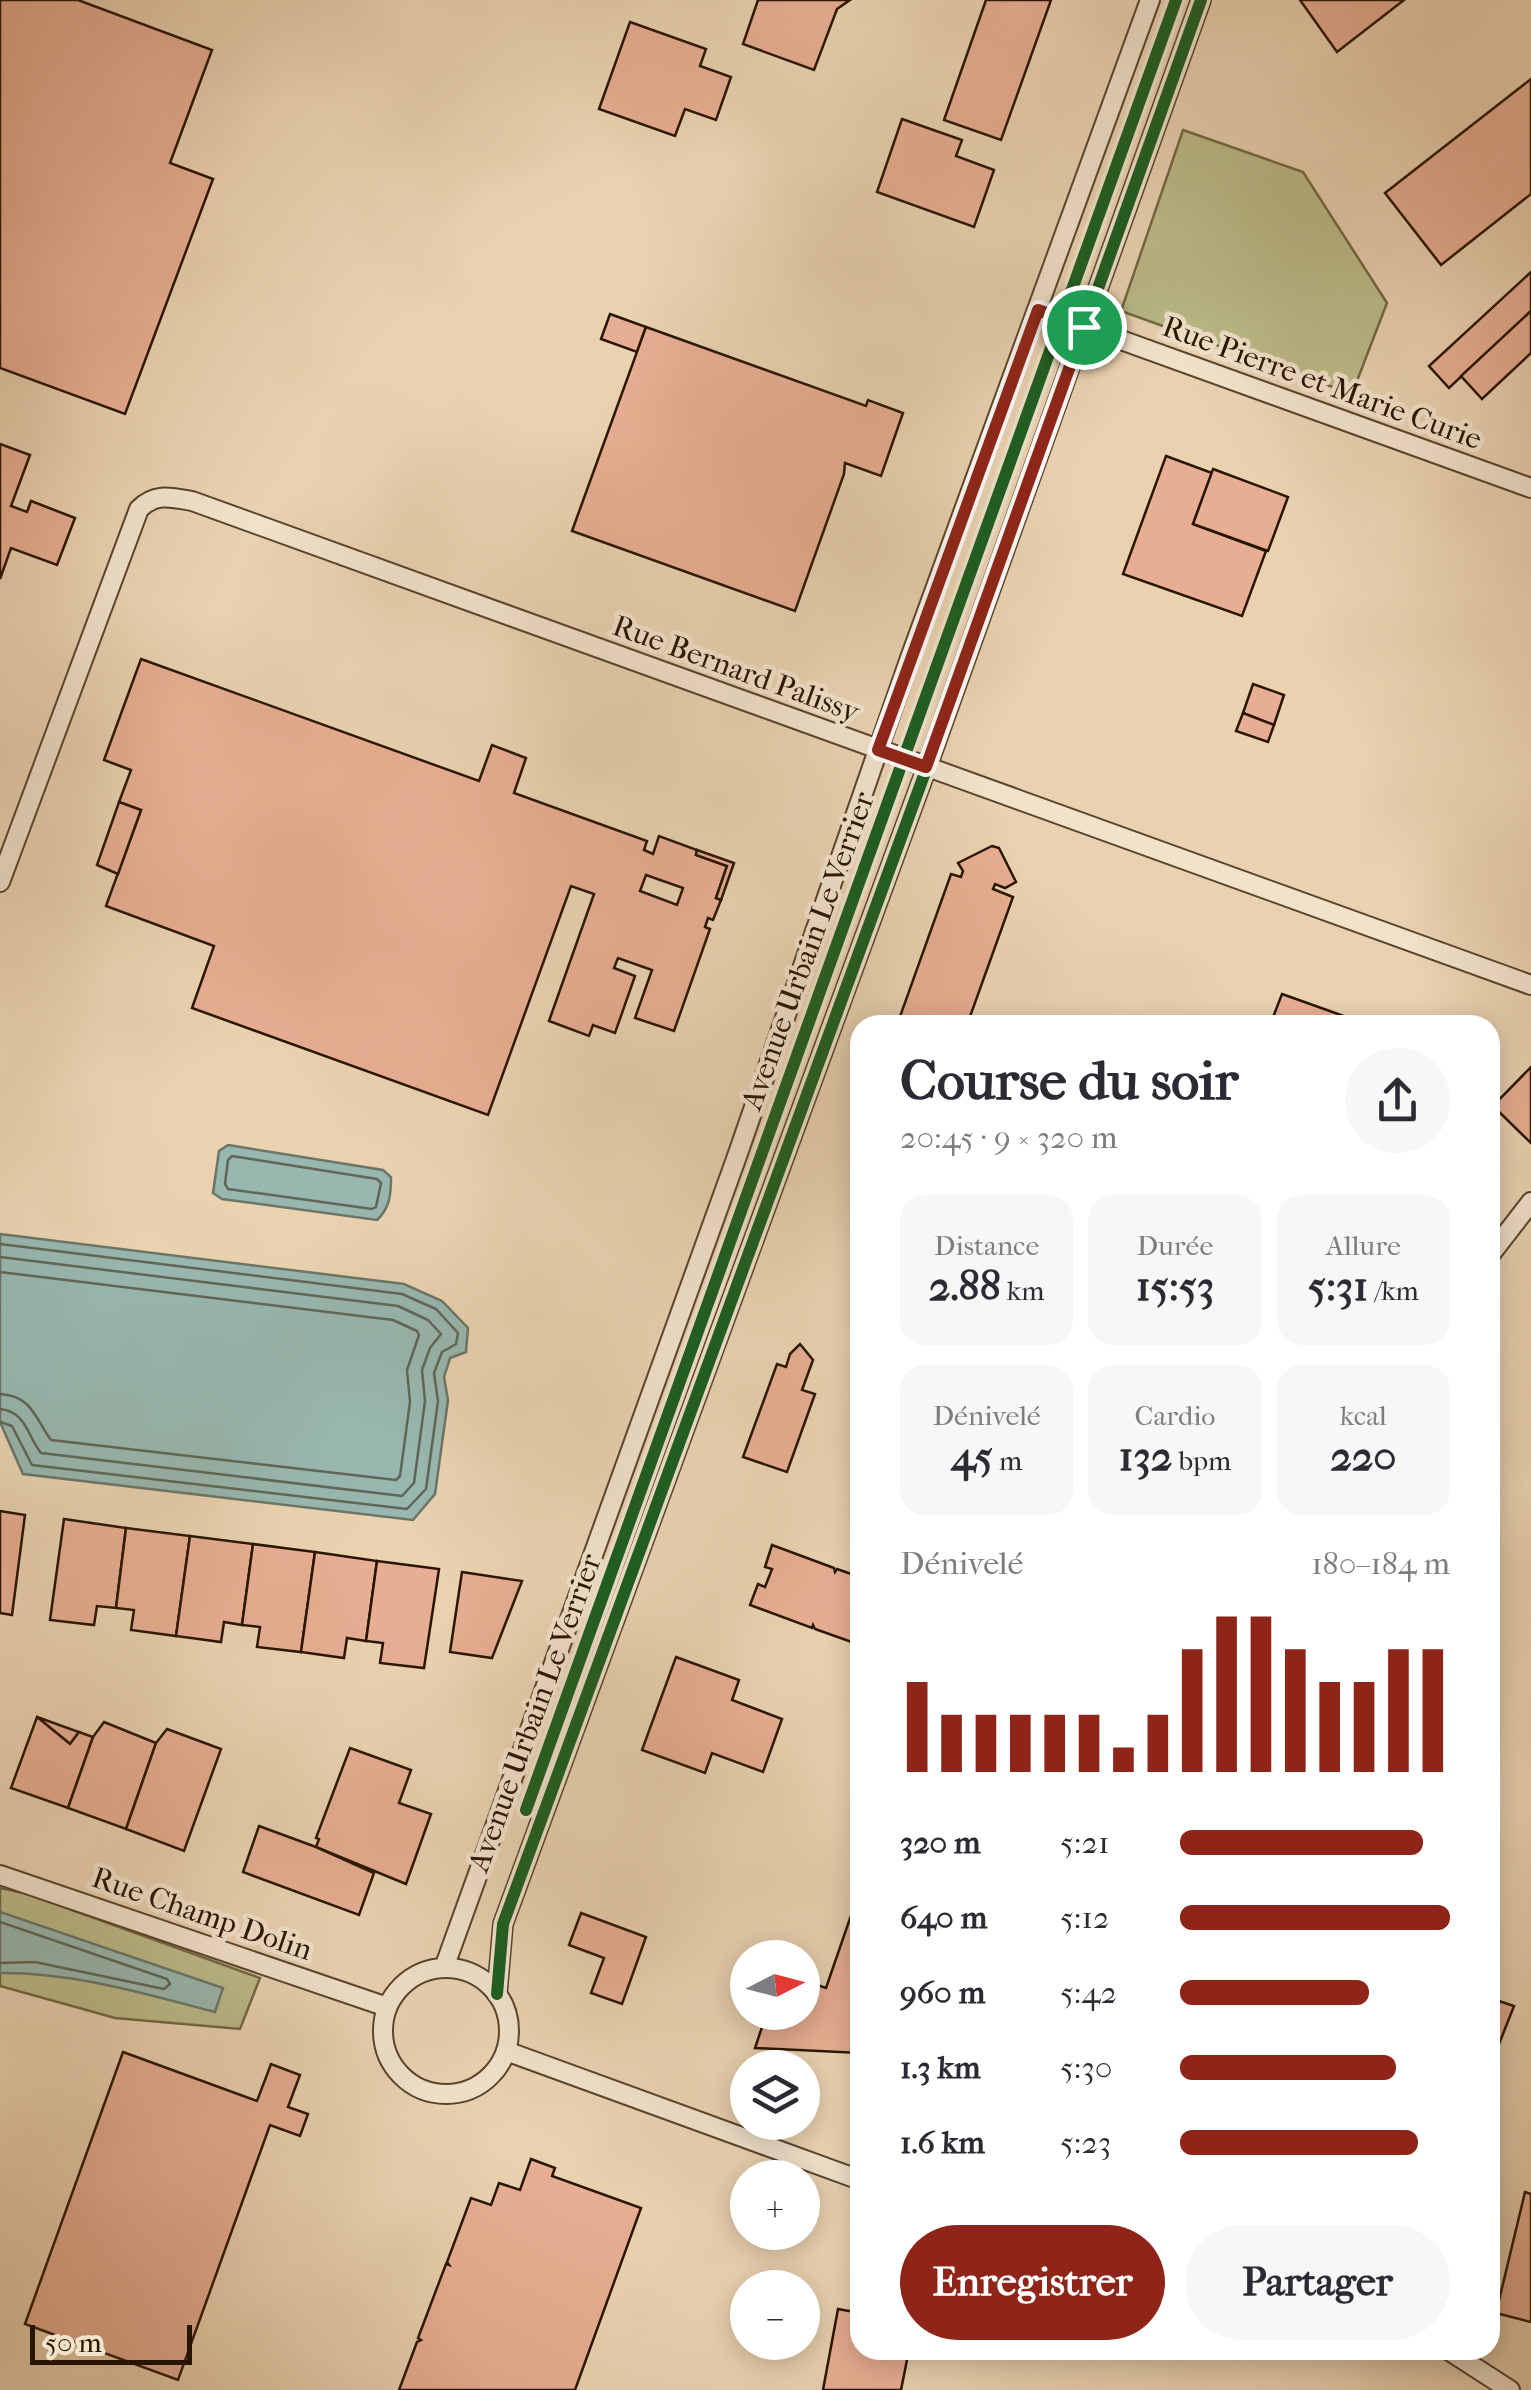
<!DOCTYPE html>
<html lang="fr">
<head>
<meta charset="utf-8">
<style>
	:root { --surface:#fff; --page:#f7f7f7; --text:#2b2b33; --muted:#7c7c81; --accent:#8f2418 }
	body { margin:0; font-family:"IM FELL French Canon",serif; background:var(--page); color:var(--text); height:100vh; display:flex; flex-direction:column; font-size:38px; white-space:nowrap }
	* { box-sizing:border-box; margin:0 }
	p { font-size:32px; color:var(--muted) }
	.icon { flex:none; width:55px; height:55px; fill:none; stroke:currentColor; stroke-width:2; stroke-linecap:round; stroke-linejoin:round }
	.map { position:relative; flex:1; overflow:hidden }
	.panel { position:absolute; left:850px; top:1015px; width:650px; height:1345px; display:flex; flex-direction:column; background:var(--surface); border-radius:30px; box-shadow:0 5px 25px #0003 }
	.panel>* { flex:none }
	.needle { width:65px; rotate:84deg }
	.buttons { position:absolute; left:730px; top:1940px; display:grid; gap:20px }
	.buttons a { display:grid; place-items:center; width:90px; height:90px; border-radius:50%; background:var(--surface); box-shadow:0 5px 25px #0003; font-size:50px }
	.scale { position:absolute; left:30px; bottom:25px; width:162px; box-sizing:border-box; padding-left:10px; border:5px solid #281500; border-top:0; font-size:28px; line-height:35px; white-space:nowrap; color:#281500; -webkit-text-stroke:8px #f1e2cc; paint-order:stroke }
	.pin { position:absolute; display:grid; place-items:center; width:85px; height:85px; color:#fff; margin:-42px; border:5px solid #fff; border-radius:50%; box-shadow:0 2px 10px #0007 }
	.round { display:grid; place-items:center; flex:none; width:105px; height:105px; border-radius:52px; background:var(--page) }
	.summary { display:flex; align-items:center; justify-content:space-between; height:170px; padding:0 50px }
	h1 { font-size:55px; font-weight:700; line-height:75px }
	.metrics { display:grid; grid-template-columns:repeat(3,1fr); gap:15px; height:170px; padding:10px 50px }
	.metrics div { display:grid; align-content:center; border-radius:25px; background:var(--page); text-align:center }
	.metrics b { font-size:42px; font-weight:700 }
	.metrics small { font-size:28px; font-weight:400 }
	.metrics p { font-size:28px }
	.chart { height:280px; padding:20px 50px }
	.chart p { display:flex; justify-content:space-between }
	.chart svg { width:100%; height:180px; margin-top:10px; stroke:var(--accent); stroke-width:6 }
	.primary-button { display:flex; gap:20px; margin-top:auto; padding:20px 50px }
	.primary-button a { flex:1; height:115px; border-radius:60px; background:var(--accent); color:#fff; font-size:40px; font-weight:700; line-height:115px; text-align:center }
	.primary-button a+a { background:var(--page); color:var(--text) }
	ul { padding:0 50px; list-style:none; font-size:32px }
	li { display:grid; grid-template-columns:160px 120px 1fr; align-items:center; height:75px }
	li i { height:25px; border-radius:12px; background:var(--accent) }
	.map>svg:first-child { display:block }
	.green { fill:#bbbb89; stroke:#726844; stroke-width:2.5 }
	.water { fill:#98b7af; stroke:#6b7669; stroke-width:2.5 }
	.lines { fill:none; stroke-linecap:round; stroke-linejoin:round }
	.shore { stroke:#606658; stroke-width:2.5 }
	.building { fill:#e8ae93; stroke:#281500; stroke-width:2.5; fill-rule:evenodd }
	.minor-casing { stroke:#58442c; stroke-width:22 }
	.minor { stroke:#f1e2cc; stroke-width:18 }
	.cycleway-casing { stroke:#f1e2cc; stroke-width:19 }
	.cycleway { stroke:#1b5e20; stroke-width:12 }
	.route-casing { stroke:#fff; stroke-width:20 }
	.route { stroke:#8f2418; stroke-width:12 }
	.labels { text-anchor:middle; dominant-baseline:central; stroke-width:9; stroke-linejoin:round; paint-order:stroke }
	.street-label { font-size:30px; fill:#281500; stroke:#f1e2cc }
</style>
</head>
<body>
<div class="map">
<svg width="1531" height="2390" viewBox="0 0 1531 2390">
	<rect width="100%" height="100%" fill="#ead2b1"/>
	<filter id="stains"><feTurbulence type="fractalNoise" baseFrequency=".002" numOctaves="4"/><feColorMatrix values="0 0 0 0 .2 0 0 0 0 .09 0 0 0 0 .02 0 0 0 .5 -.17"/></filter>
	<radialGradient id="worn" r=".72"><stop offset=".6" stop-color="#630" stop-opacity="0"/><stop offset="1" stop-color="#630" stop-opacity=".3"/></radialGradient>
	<g class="green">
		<polygon points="1183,130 1303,172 1387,303 1352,394 1121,311"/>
		<polygon points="0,1888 28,1894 260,1978 240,2029 115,2018 0,1986"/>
	</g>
	<g class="water">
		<path d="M228 1145 383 1170 391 1177C391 1194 390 1208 377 1220L222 1199 213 1193 219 1151Z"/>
		<polygon points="0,1234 404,1284 442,1301 468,1328 466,1352 450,1358 444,1377 448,1400 435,1494 413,1520 23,1474 0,1422"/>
		<path d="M0 1912 223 1988 215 2012C145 1994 73 1972 0 1973Z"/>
	</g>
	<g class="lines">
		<g class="shore">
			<polygon points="232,1156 377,1179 381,1183 376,1207 372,1209 228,1189 225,1184 228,1160"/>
			<polyline points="0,1244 402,1294 436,1309 458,1333 456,1344 442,1352 434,1373 438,1401 426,1489 407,1509 32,1465 12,1426 0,1422"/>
			<path d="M0 1257 398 1306 428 1320 441 1334 430 1348 422 1370 425 1401 414 1483 402 1496 41 1453C27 1436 27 1412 0 1409"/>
			<path d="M0 1272 393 1320 417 1331 419 1335 407 1370 410 1402 400 1476 396 1480 51 1440C35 1418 32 1396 0 1394"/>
			<polyline points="0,1922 167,1979 170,1984 164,1989 35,1962 0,1963"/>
		</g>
	</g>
	<g class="building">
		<polygon points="0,0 78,0 212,50 170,163 213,179 125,414 0,368"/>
		<polygon points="758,0 850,0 837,9 814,70 743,44"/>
		<polygon points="986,0 1051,0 1001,140 944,120"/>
		<polygon points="1300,0 1404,0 1337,52"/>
		<polygon points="630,22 706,49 700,66 731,77 716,120 685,109 675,136 599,109"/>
		<polygon points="1531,79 1531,194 1441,265 1385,193"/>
		<polygon points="902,119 962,140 956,156 994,170 974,227 877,192"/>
		<polygon points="1531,272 1531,311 1449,388 1429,366"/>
		<polygon points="1531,311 1531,353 1482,399 1461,376"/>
		<polygon points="610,314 646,327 637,352 601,339"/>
		<polygon points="646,327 866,406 868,400 903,413 881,476 845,463 844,474 795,611 572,531"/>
		<polygon points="0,444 30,455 11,506 27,512 31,501 75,518 57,565 11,548 0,579"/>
		<polygon points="1166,456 1212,473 1193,524 1266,551 1242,616 1123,574"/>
		<polygon points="1213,469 1288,497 1268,551 1193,524"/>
		<path d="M141 659 479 781 492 745 526 758 514 793 647 841 644 850 653 854 659 836 697 850 696 855 727 866 716 898 721 900 713 920 708 918 705 927 710 929 674 1031 635 1018 652 970 618 958 614 968 635 976 615 1033 593 1025 589 1036 549 1021 594 894 571 886 488 1115 192 1008 214 946 106 906 141 810 119 802 131 770 104 760ZM646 875 683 888 677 905 640 891Z"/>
		<polygon points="1253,684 1284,695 1274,725 1243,713"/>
		<polygon points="1243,713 1274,725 1268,742 1236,731"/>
		<polygon points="119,802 141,810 118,874 97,865"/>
		<polygon points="992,846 999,848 1016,882 1005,888 995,884 993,889 1013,897 967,1025 897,1025 951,874 961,877 963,871 958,863"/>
		<polygon points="697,850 734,863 721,900 716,898 727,866 696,855"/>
		<polygon points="1282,994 1369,1025 1270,1025"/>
		<polygon points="1531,1067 1531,1143 1493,1106"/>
		<polygon points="800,1344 813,1360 802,1390 815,1394 787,1472 743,1457 777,1364 786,1367 790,1354"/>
		<polygon points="0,1511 25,1515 12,1615 0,1613"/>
		<polygon points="64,1519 126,1528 116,1608 97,1606 94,1625 50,1620"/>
		<polygon points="126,1528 190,1536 176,1636 131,1630 134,1610 116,1608"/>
		<polygon points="190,1536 253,1544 242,1625 224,1622 221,1642 176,1636"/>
		<polygon points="253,1544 315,1552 301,1652 257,1647 260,1627 242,1625"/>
		<polygon points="772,1545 834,1568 835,1572 837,1569 860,1577 860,1645 815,1629 813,1625 812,1628 750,1605 758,1584 765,1587 772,1569 765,1567"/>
		<polygon points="315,1552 377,1561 366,1641 347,1638 344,1658 301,1652"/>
		<polygon points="377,1561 439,1569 424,1668 380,1663 383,1643 366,1641"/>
		<polygon points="462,1572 522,1581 492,1658 450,1652"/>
		<polygon points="676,1657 739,1680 732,1700 782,1719 763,1772 712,1753 705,1773 642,1750"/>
		<polygon points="37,1717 79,1732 70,1744"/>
		<polygon points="37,1717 70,1744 79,1732 93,1737 68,1808 11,1788"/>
		<polygon points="104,1722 156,1743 126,1829 68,1808 93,1737"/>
		<polygon points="167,1729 221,1749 184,1851 126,1829 156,1743"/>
		<polygon points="350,1748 411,1770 399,1803 431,1814 406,1884 316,1847 319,1839 316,1838"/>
		<polygon points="259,1826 316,1847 374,1873 359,1915 243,1872"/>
		<polygon points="856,1901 860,1902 860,2053 755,2048 767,2012 802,2012 802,1980 826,1988"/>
		<polygon points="581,1913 646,1937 622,2004 591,1993 604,1958 569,1945"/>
		<polygon points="1490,1998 1514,2006 1490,2067"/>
		<polygon points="123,2052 257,2101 271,2064 300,2075 288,2107 308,2114 300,2136 270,2125 178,2380 25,2324"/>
		<polygon points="531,2159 555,2168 552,2176 641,2208 575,2390 399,2390 417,2342 421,2340 418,2338 446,2264 449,2265 447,2262 471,2198 491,2205 499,2183 520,2190"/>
		<polygon points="1525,2192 1531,2194 1531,2322 1496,2313"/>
		<polygon points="838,2309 860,2313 860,2350 909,2350 901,2390 823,2390"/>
	</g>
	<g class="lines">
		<g class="minor-casing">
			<g id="minor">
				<polyline points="1038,310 1531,488"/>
				<path d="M0 882 139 509C155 493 170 497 192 501L1531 985"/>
				<polyline points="1490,1255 1531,1202"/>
				<polyline points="0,1875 387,2007"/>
				<polyline points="444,1968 736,1159 910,658 1150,0"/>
				<circle cx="446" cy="2031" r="63"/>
				<polyline points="497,1994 503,1924 927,767 1201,0"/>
				<polyline points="506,2051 860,2180"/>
				<polyline points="1448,2350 1510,2390"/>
			</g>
		</g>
		<use href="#minor" class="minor"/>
		<g class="cycleway-casing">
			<g id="cycleway">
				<polyline points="526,1810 1176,0"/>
				<polyline points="497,1994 503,1924 927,767 1201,0"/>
			</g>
		</g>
		<use href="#cycleway" class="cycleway"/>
	</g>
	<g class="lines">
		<g class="route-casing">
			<polygon id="route" points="1038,310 1084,327 926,767 878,750"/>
		</g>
		<use href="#route" class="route"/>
	</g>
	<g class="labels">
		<g class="street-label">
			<text transform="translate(1322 383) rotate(20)">Rue Pierre et Marie Curie</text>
			<text transform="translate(736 669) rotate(20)">Rue Bernard Palissy</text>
			<text transform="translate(808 951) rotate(-70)">Avenue Urbain Le Verrier</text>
			<text transform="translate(535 1713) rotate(-70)">Avenue Urbain Le Verrier</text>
			<text transform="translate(202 1914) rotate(19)">Rue Champ Dolin</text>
		</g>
	</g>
	<rect width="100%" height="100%" filter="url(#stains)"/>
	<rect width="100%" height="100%" fill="url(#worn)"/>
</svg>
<div class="buttons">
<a><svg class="needle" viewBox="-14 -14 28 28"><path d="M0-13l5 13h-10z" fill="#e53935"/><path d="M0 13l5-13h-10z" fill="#7c7c81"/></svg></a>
<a><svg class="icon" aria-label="layers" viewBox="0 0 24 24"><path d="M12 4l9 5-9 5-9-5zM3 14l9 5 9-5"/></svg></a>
<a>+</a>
<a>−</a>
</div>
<div class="scale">50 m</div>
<div class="pin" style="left:1084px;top:327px;background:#1e9e55"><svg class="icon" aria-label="arrive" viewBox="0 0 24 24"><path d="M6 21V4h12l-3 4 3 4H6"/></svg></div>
<section class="panel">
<div class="summary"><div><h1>Course du soir</h1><p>20:45 · 9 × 320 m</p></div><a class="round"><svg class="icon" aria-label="share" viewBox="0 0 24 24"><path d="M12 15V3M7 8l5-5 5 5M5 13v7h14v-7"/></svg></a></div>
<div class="metrics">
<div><p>Distance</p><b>2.88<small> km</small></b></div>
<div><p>Durée</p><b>15:53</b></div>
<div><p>Allure</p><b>5:31<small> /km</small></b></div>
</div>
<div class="metrics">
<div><p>Dénivelé</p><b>45<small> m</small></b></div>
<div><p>Cardio</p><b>132<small> bpm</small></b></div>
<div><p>kcal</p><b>220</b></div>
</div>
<div class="chart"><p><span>Dénivelé</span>180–184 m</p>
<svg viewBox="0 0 160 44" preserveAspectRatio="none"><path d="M5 44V22M15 44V30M25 44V30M35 44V30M45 44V30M55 44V30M65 44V38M75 44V30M85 44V14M95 44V6M105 44V6M115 44V14M125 44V22M135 44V22M145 44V14M155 44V14"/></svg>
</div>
<ul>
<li><b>320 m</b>5:21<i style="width:90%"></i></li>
<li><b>640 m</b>5:12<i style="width:100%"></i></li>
<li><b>960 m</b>5:42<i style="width:70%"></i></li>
<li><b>1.3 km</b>5:30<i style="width:80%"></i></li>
<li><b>1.6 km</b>5:23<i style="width:88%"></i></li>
</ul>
<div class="primary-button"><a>Enregistrer</a><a>Partager</a></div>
</section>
</div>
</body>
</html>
